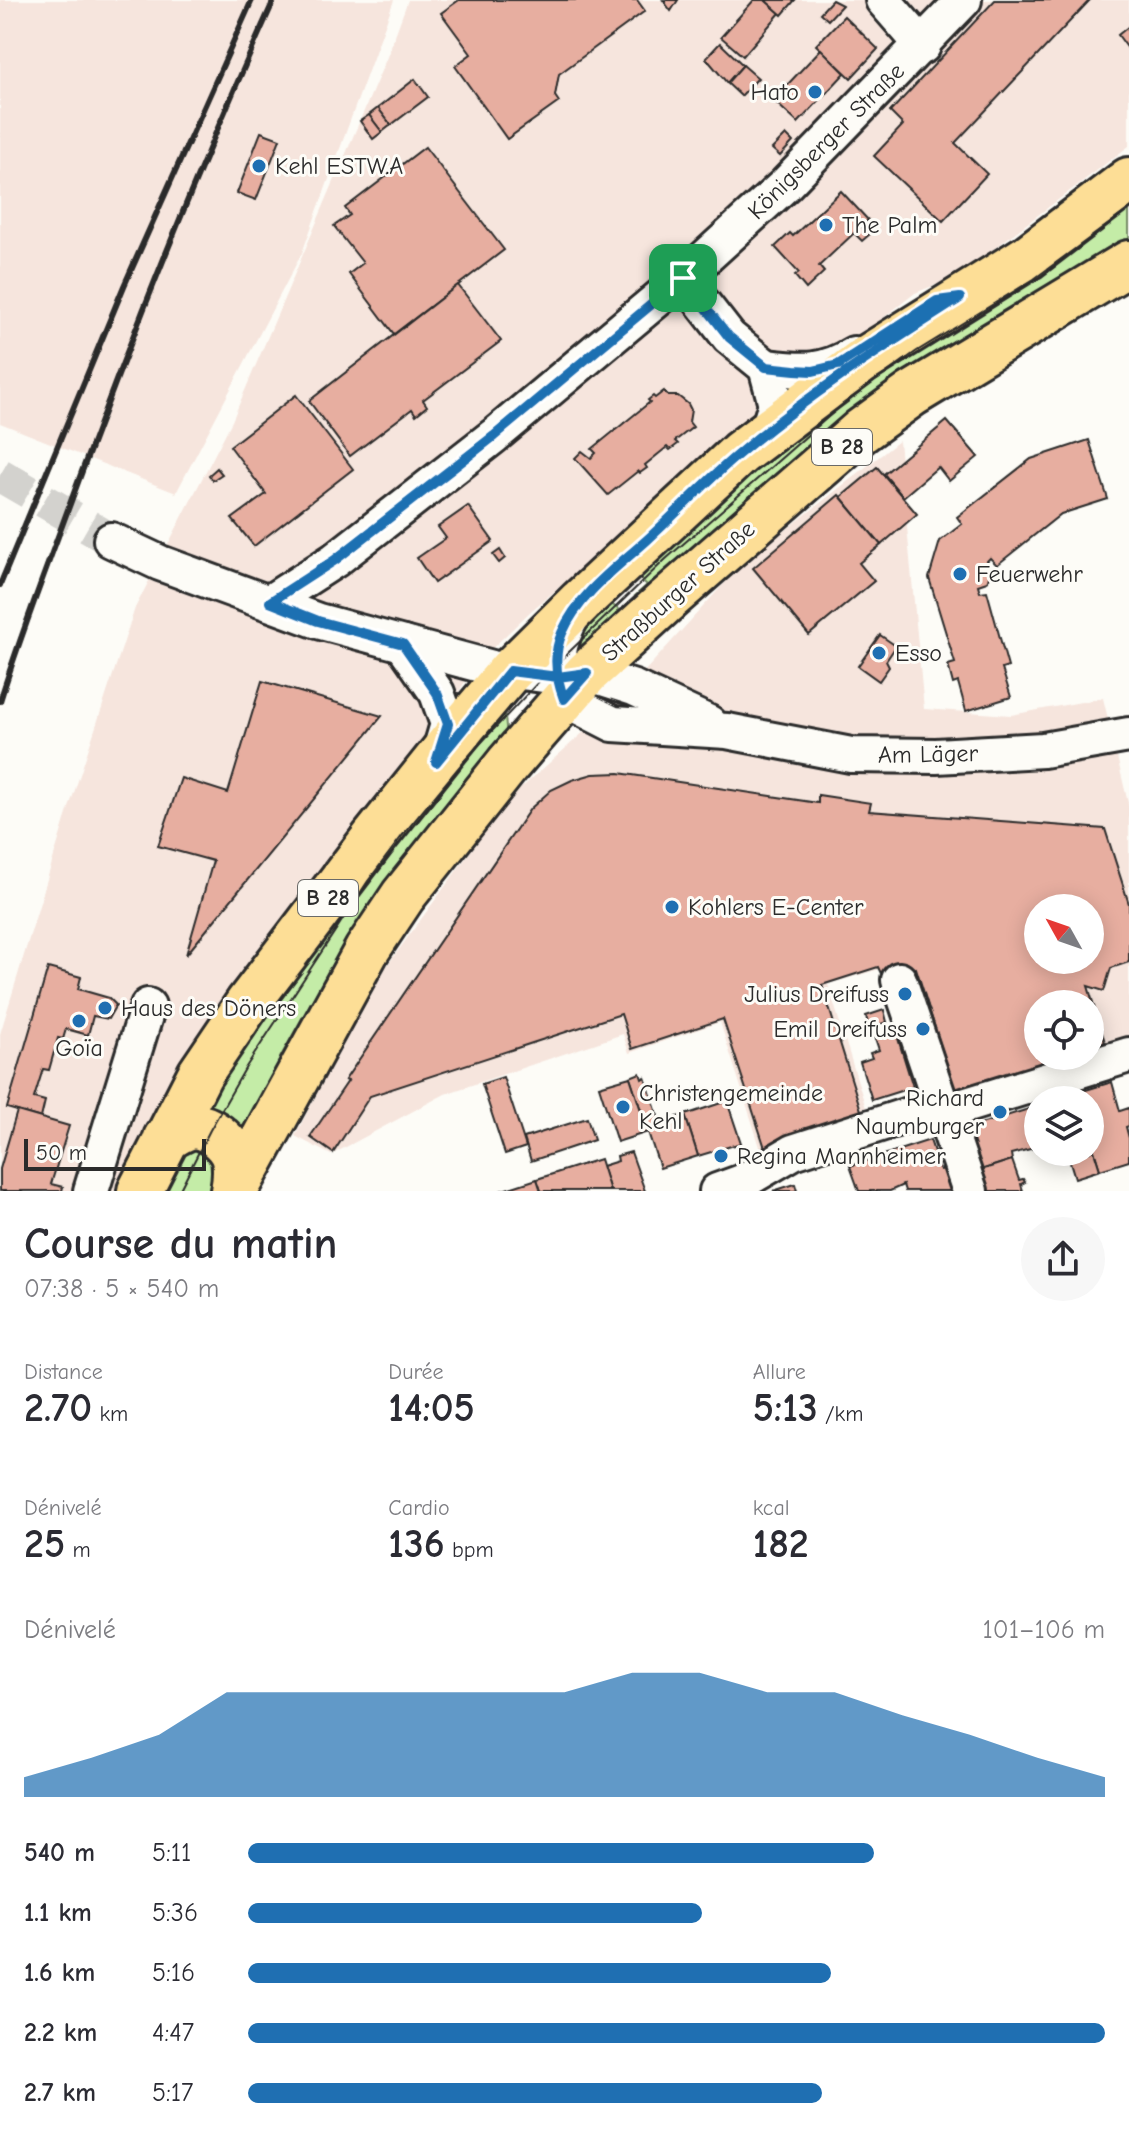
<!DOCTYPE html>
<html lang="fr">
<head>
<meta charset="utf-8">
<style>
	:root { --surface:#fff; --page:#f7f7f7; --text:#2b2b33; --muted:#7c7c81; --accent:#1f6fb2 }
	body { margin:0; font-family:"Comic Neue",sans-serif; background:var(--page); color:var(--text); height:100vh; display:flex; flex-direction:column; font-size:30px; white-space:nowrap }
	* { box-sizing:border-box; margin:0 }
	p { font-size:26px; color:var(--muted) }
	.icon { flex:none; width:44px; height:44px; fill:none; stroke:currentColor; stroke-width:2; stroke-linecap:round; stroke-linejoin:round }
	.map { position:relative; height:1191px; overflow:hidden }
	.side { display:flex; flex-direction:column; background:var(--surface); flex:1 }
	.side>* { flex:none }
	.needle { width:52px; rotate:310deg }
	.controls { position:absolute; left:1024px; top:894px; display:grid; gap:16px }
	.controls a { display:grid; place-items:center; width:80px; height:80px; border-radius:50%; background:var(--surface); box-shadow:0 4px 20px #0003; font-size:40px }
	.scale { position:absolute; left:24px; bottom:20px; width:182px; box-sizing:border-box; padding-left:8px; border:4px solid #2b2b2b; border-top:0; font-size:22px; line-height:28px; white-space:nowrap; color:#2b2b2b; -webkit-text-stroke:6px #fdfcf7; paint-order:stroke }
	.pin { position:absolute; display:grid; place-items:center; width:68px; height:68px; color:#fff; margin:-34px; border-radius:16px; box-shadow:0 4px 12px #0006 }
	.round { display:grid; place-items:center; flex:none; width:84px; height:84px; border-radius:42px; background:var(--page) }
	.summary { display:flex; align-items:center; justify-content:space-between; height:136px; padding:0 24px }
	h1 { font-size:44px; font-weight:600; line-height:60px }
	.metrics { display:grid; grid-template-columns:repeat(3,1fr); gap:12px; height:136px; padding:8px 24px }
	.metrics div { display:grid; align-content:center }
	.metrics b { font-size:40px; font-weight:600 }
	.metrics small { font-size:22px; font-weight:400 }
	.metrics p { font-size:22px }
	.chart { height:224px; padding:16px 24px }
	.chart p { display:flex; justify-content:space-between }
	.chart svg { width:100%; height:144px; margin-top:8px; fill:var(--accent); opacity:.7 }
	ul { padding:0 24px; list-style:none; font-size:26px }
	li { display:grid; grid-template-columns:128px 96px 1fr; align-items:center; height:60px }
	li i { height:20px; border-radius:10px; background:var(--accent) }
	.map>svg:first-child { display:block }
	.built { fill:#f6e5dd; fill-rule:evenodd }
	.green { fill:#c4eca7; stroke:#788c69; stroke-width:2 }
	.building { fill:#e7aea0; stroke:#2b2b2b; stroke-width:2; fill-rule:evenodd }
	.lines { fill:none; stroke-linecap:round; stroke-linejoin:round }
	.minor-tunnel { stroke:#d3d2ce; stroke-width:34; stroke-dasharray:34 17; stroke-linecap:butt }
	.minor-casing { stroke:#2b2b2b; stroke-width:40 }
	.major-casing { stroke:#2b2b2b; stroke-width:50 }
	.minor { stroke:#fdfcf7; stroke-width:34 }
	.major { stroke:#fdde96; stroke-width:44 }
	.tram { stroke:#2b2b2b; stroke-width:2 }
	.rail { stroke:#2b2b2b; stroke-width:6 }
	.route-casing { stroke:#fff; stroke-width:16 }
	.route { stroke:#1f6fb2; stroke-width:10 }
	.poi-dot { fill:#1f6fb2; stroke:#fdfcf7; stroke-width:3 }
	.labels { text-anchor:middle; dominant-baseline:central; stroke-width:6; stroke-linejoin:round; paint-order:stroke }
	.shield { fill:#fdfcf7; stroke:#6a6a68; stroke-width:2 }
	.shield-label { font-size:22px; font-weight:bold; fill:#2b2b2b }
	.poi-label { font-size:24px; fill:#2b2b2b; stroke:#fdfcf7; text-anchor:start }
	.street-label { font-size:24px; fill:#2b2b2b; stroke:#fdfcf7 }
</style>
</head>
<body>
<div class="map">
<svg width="1129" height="1191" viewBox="0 0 1129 1191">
	<rect width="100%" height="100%" fill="#fdfcf7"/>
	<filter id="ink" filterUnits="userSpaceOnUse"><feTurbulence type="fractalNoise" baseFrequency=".0125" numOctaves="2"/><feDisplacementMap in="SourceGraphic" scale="16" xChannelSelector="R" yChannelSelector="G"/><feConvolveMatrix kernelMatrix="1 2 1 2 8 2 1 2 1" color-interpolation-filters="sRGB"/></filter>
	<g filter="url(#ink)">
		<g class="built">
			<polygon points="0,0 394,0 302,253 176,493 0,423"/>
			<polygon points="408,0 1129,0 1129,146 958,276 915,293 854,341 532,610 476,664 427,743 121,1191 0,1191 0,1034 65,820 135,608 232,421 387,57"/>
			<path d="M899 441 924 709 1011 715 1103 698 1129 807V1036L1090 1048V1004H1038V1056H1066L953 1091 911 960 828 984 869 1118 762 1153 720 1022 629 1053 623 1034 445 1094 331 1155 295 1136 370 989 509 799 615 704 739 567ZM1038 908H1090V960H1038Z"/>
		</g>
		<g class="green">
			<polygon points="1129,191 1129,242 645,604 635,596 647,585 634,573 744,475"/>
			<path d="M608 601 631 620 589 654C578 649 574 645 574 632Z"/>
			<polygon points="498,713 505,716 507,738 362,924 311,1002 280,1058 271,1089 246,1143 195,1112 230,1047"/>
			<polygon points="194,1143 214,1152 212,1191 157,1191 179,1148"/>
		</g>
		<g class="building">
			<polygon points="459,0 637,0 645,11 559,74 555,96 559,102 507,139 455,66 471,54 441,13"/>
			<polygon points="663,0 678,0 671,11"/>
			<polygon points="754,0 765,0 780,13 743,56 721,37"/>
			<polygon points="765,0 795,0 782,15"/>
			<polygon points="832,0 842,5 828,20 820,13"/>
			<polygon points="995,0 1090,0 955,143 987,174 943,221 874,156 903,125 890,112"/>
			<polygon points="844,16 878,49 851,78 816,45"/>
			<polygon points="1129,26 1129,50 1118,35"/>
			<polygon points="720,43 743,65 727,83 706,58"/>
			<polygon points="821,49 845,73 798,123 773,100"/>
			<polygon points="743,65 758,78 741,96 727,83"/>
			<polygon points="415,79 428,97 391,125 378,108"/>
			<polygon points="378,108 391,125 382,132 369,115"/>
			<polygon points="369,115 382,132 373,139 360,121"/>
			<polygon points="261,132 280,139 256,200 237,193"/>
			<polygon points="786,135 793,142 780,156 772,149"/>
			<polygon points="425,147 504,250 394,334 349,274 363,263 334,226 350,215 345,208"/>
			<polygon points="841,191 868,220 819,266 824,272 806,289 795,276 799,273 775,247 790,233 793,236"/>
			<polygon points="862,226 870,234 862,241 854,233"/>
			<polygon points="458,285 501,341 423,400 427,406 416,415 412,409 350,456 309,401"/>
			<polygon points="664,391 668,396 678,396 688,404 691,410 689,422 693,427 675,441 678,444 670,450 667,447 645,465 647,468 640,473 638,471 608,495 575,458 582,451 591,458 596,453 592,449 650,402 648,400 653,396 655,398"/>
			<polygon points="296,395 353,469 254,546 232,519 266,494 230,446"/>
			<polygon points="947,421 978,457 949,481 938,467 903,497 884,474"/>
			<polygon points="1089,440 1108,499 1061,514 997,565 990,558 985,563 991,570 987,582 978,585 980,592 987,591 1008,667 1002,669 1011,697 966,711 958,682 953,684 948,665 955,663 929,578 940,541 962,524 957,517 1031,459"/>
			<polygon points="877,467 917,514 881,545 841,497"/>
			<polygon points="217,468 222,474 213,480 209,475"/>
			<polygon points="839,495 881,545 859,563 874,581 809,635 753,568"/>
			<polygon points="468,506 493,541 434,583 417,558 446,538 438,527"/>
			<polygon points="500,550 505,558 499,563 493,555"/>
			<polygon points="880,635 896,646 886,661 889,667 879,681 858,666"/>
			<polygon points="262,681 382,716 186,955 213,861 158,846 181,778 228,793"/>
			<path d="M619 773 818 803V795L871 803 869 811 1105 829 1129 904V962L1111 968 1104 991 1088 986 1105 1042 1090 1047V1004H1038V1056H1064L955 1091 916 968 883 978 878 967 822 985 864 1120 766 1151 723 1019 632 1049 621 1014 370 1096 333 1153 310 1137 348 1081 345 1080 530 809 551 790 572 780 593 774ZM1038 908H1090V960H1038Z"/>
			<polygon points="48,968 81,977 78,989 109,998 116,1005 108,1019 93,1016 88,1035 66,1029 63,1039 58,1038 49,1070 43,1069 34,1098 45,1101 41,1118 7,1108"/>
			<polygon points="884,1010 887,1022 869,1028 866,1016"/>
			<polygon points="896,1032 913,1087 872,1100 860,1062 872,1058 870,1053 879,1050 875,1038"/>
			<polygon points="640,1073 642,1079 645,1077 661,1125 647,1129 630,1077"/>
			<polygon points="503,1077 526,1147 505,1154 482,1084"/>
			<polygon points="630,1077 648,1132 617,1142 599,1086"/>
			<polygon points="1112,1082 1120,1111 1129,1108 1129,1126 1126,1127 1129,1138 1129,1161 1100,1170 1090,1138 1090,1100 1078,1100 1076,1093"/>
			<polygon points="1076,1093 1078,1100 1055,1100"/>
			<polygon points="727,1101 741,1143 698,1156 685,1115"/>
			<polygon points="1032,1108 1038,1128 1038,1147 1011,1154 1012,1160 981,1170 968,1128"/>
			<polygon points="17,1111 69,1126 51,1184 63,1187 62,1191 0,1191 0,1169"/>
			<polygon points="685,1115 698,1156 660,1168 647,1129 678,1121 677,1117"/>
			<polygon points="587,1118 594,1140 531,1161 524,1138"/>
			<polygon points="1090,1138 1100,1170 1075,1178 1067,1152 1090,1152"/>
			<polygon points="930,1140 940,1170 944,1169 951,1191 905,1191 903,1185 890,1191 859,1191 850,1166"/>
			<polygon points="631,1152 645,1191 610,1191 602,1166 618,1161 617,1156"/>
			<polygon points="600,1159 610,1191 541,1191 537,1179"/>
			<polygon points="1012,1160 1019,1180 1023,1179 1025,1182 1021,1184 1023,1191 988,1191 981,1170"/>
			<polygon points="537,1179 541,1191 500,1191"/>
			<polygon points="795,1184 797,1191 773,1191"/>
		</g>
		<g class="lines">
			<polyline class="minor-tunnel" points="0,475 111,540"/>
			<g class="minor-casing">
				<g id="minor">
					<polyline points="883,0 923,46"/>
					<path d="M766 367C802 371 822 374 854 354"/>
					<polyline points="768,430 776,404 766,367 729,337 683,278 785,185 964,0"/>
					<polyline points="111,540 160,563 318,621 492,668 558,677 587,673 634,688 709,723"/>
					<polyline points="270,602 335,560 494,436 683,278"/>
					<path d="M573 615C557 642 553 668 564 699L613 724 727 731 851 755 936 756 1043 750 1129 735"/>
					<polyline points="403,644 437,693 448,724 438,758"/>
					<polyline points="899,980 970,1191"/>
					<polyline points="91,1191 148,1006"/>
					<polyline points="717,1191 742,1182 793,1152 905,1116 944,1112 1129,1055"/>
				</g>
			</g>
			<g class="major-casing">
				<g id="major">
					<path d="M166 1138C173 1135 182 1129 190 1127 207 1123 230 1143 234 1159 236 1170 235 1180 233 1191"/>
					<polyline points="140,1191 200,1074 248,1003 373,839 466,723 510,671 581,601 740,453 862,361 1028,257 1129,180"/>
					<polyline points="235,1191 367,950 403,896 508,764 587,673 667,600 861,431 912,394 1129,263"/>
				</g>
			</g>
			<use href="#minor" class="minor"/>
			<use href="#major" class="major"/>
			<polyline class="tram" points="179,1191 210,1130 246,1067 368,881 402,836 464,761 545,675 666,559 843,404 917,351 1034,279 1129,209"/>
			<g class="rail">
				<polyline points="0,585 124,286 252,0"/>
				<path d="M0 701C20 637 44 575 67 512 130 339 198 168 274 0"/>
			</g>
		</g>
	</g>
	<g class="lines" filter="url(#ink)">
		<g class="route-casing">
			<path id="route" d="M683 278 494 436 335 560 270 602 318 621 403 644 437 693 448 724 436 762 510 671 558 677 587 673 564 699C556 678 553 654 562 633 579 594 617 567 647 540 679 511 708 479 741 452 809 394 885 346 960 298L937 301 838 365 813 371 795 370 766 367 729 337 683 278"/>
		</g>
		<use href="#route" class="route"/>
	</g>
	<g class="poi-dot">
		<circle cx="815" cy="92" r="8"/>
		<circle cx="259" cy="166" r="8"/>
		<circle cx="826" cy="225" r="8"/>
		<circle cx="960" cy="574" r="8"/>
		<circle cx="879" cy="653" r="8"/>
		<circle cx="672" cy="907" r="8"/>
		<circle cx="905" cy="994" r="8"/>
		<circle cx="105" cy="1008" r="8"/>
		<circle cx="79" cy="1021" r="8"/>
		<circle cx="923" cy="1029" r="8"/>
		<circle cx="623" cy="1107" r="8"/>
		<circle cx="1000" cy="1112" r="8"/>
		<circle cx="721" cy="1156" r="8"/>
	</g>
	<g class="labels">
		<g class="shield">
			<rect x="812" y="429" width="60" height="36" rx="6"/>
			<rect x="298" y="880" width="60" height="36" rx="6"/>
		</g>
		<g class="shield-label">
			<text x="842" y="447">B 28</text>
			<text x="328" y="898">B 28</text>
		</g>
		<g class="poi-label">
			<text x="799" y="92" text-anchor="end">Hato</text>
			<text x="275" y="166">Kehl ESTW.A</text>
			<text x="842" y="225">The Palm</text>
			<text x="976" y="574">Feuerwehr</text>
			<text x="895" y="653">Esso</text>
			<text x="688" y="907">Kohlers E-Center</text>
			<text x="889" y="994" text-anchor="end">Julius Dreifuss</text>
			<text x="121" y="1008">Haus des Döners</text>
			<text x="907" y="1029" text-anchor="end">Emil Dreifuss</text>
			<text x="79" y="1048" text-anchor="middle">Goïa</text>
			<text x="639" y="1093">Christengemeinde<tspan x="639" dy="28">Kehl</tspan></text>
			<text x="984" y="1098" text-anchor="end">Richard<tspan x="984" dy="28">Naumburger</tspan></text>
			<text x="737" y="1156">Regina Mannheimer</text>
		</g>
		<g class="street-label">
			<text transform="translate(826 141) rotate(-45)">Königsberger Straße</text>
			<text transform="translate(678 591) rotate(-42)">Straßburger Straße</text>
			<text transform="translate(928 754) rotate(-1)">Am Läger</text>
		</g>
	</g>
</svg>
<div class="controls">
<a><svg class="needle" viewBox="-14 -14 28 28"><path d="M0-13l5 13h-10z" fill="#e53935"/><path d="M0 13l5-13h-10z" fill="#7c7c81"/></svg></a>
<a><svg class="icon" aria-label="locate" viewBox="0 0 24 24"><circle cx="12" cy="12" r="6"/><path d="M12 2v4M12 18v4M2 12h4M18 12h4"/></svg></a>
<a><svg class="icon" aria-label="layers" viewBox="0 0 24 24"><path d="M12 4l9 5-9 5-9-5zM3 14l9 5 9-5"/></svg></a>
</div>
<div class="scale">50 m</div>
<div class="pin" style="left:683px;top:278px;background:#1e9e55"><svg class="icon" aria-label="arrive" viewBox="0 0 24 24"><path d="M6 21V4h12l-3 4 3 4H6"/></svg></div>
</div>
<section class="side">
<div class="summary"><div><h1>Course du matin</h1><p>07:38 · 5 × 540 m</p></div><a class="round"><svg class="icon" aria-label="share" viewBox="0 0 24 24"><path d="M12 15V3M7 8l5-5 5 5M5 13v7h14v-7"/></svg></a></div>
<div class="metrics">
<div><p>Distance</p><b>2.70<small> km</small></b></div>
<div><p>Durée</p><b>14:05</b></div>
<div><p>Allure</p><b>5:13<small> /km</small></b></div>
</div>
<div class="metrics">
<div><p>Dénivelé</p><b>25<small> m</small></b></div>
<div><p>Cardio</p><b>136<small> bpm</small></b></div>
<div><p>kcal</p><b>182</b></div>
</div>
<div class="chart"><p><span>Dénivelé</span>101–106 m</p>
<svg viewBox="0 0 160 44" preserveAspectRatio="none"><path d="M0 44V38L10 32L20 25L30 12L40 12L50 12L60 12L70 12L80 12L90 6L100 6L110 12L120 12L130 19L140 25L150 32L160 38V44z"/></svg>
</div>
<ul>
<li><b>540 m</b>5:11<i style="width:73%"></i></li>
<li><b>1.1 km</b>5:36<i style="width:53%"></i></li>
<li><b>1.6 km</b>5:16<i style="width:68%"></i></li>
<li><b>2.2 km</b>4:47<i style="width:100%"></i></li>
<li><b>2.7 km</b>5:17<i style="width:67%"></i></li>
</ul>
</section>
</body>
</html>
